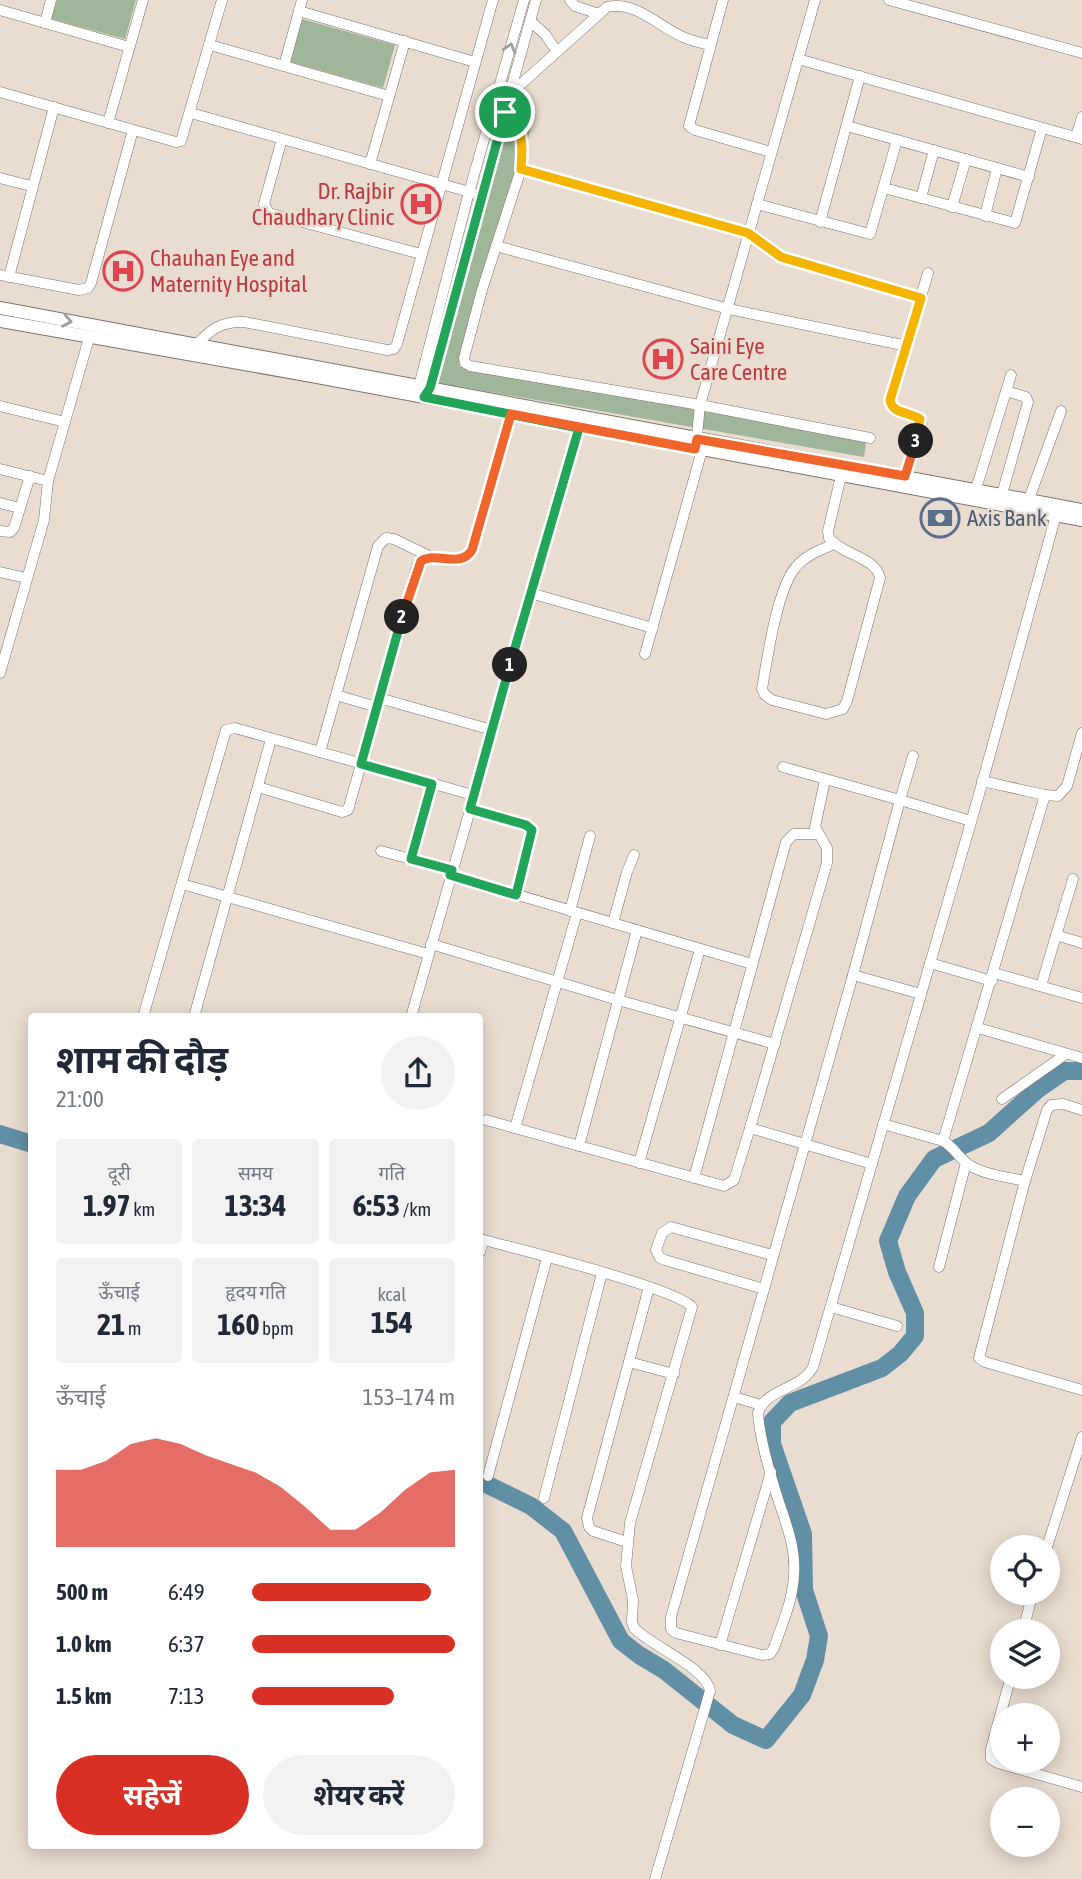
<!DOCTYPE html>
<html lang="hi">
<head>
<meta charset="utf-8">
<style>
	:root { --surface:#fff; --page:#f2f2f3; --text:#1f2937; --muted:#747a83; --accent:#d93025 }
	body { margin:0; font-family:"Asap Condensed","Noto Sans Devanagari",sans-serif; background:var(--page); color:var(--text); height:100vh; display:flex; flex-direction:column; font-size:26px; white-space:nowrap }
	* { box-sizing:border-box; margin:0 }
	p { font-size:23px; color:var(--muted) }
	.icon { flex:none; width:38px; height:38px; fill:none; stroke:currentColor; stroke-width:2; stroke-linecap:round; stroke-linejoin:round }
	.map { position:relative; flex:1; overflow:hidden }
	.drawer { position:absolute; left:28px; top:1013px; width:455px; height:836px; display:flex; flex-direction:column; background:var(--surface); border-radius:7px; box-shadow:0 4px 18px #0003 }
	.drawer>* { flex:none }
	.buttons { position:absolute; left:990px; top:1535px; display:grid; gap:14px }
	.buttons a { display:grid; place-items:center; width:70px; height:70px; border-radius:50%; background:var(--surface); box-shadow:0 4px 18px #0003; font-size:35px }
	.pin { position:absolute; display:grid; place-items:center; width:60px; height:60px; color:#fff; margin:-30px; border:4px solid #fff; border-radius:50%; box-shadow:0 2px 7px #0007 }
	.km { position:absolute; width:35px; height:35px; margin:-18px; border-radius:50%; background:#222; color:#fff; font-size:19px; line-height:35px; text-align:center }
	.round { display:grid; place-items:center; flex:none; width:74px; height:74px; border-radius:37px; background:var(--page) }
	.headline { display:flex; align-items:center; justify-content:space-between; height:119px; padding:0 28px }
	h1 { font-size:38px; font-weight:700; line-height:52px }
	.stats { display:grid; grid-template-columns:repeat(3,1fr); gap:10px; height:119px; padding:7px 28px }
	.stats div { display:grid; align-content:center; border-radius:7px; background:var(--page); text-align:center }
	.stats b { font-size:30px; font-weight:700 }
	.stats small { font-size:19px; font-weight:400 }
	.stats p { font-size:19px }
	.chart { height:196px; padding:14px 28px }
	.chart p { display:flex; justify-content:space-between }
	.chart svg { width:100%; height:126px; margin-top:7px; fill:var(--accent); opacity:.7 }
	.button { display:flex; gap:14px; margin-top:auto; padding:14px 28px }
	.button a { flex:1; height:80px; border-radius:42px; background:var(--accent); color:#fff; font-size:28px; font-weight:700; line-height:80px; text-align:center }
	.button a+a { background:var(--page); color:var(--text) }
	ul { padding:0 28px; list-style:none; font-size:23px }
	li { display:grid; grid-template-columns:112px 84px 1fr; align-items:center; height:52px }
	li i { height:18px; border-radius:9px; background:var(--accent) }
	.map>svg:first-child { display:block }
	.green { fill:#9fb69a }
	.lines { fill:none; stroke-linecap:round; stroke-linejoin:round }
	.river { stroke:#608fa6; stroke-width:18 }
	.minor-casing { stroke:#807469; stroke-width:11 }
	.major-casing { stroke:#807469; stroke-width:14 }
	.minor { stroke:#fff; stroke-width:10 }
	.major { stroke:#fff; stroke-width:12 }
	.oneway { stroke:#a19f9d }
	.split-1-casing { stroke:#fff; stroke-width:14 }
	.split-2-casing { stroke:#fff; stroke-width:14 }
	.split-3-casing { stroke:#fff; stroke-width:14 }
	.split-4-casing { stroke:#fff; stroke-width:14 }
	.split-1 { stroke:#22a559; stroke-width:9 }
	.split-2 { stroke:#22a559; stroke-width:9 }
	.split-3 { stroke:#f0652b; stroke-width:9 }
	.split-4 { stroke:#f5b400; stroke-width:9 }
	.labels { text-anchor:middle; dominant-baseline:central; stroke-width:5; stroke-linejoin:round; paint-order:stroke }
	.health-label { font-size:23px; fill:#be3a42; stroke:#e9dcd0; text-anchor:start }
	.service-label { font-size:23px; fill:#4e5e75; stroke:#e9dcd0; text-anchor:start }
</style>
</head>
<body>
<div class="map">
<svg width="1082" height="1879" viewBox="0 0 1082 1879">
	<rect width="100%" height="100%" fill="#e9dcd0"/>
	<g class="green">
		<polygon points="57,0 136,0 125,39 51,19"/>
		<polygon points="302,19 395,45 383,88 290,62"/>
		<polygon points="510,118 531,128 459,366 866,441 864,457 433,382"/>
	</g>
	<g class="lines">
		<g class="river">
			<polyline points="0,1134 32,1144"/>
			<polyline points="480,1481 531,1506 563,1531 621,1641 639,1655 664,1670 733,1725 766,1740 802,1695 815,1660 819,1636 804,1590 803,1534 772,1444 772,1422 790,1403 882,1368 900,1354 915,1336 915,1313 897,1272 888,1241 907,1196 934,1159 989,1133 1038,1089 1064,1071 1082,1071"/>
		</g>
		<g class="minor-casing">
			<g id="minor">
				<polyline points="524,0 469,192 419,386 424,397 430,389 481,195 536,0"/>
				<polyline points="570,0 575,6 599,14"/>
				<polyline points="723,0 689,126 695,130 771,152"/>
				<polyline points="889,0 1082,53"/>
				<polyline points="0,10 129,47"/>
				<polyline points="299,11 475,62"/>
				<polyline points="530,21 545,34 557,52"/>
				<polyline points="45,23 51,0"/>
				<polyline points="210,45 389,96"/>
				<polyline points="798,59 1082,139"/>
				<polyline points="284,66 302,0"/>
				<polyline points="0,92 176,142 181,141 222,0"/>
				<path d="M510 94 607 7C635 0 659 27 683 37 692 41 701 43 710 45"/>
				<polyline points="505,112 520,129 522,137 521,169 482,290 464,358 465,363 470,366 700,405 870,438"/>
				<polyline points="191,113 473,193"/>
				<polyline points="108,123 143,0"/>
				<polyline points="847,126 1029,177"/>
				<polyline points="1076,137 1082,117"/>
				<polyline points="282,139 264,204 269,213 421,254"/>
				<polyline points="370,164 405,41"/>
				<polyline points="521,169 748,232 781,257 921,298"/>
				<polyline points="0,178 31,186"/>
				<polyline points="884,188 1015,223 1042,128"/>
				<polyline points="921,198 934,150"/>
				<polyline points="757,204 870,234 897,140"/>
				<polyline points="952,207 966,159"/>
				<polyline points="985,216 997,168"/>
				<polyline points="820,222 860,76"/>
				<polyline points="496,246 729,309 907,346"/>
				<polyline points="0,275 79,290 88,288 91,283 133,130"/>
				<polyline points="9,277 54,107"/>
				<path d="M196 345C211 329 222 321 244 322L387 350 394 349 397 344 493 0"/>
				<polyline points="0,406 65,422"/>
				<polyline points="696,445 700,405 815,0"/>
				<polyline points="0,469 48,481"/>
				<path d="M905 476 921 423V419C910 412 892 414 890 400L928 273"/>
				<polyline points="976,489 1011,375"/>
				<polyline points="1002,494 1028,402 1026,397 1006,391"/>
				<polyline points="1029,499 1061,411"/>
				<polyline points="0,503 20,508"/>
				<polyline points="0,531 10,532 14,528 30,476"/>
				<path d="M834 544C820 550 806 555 796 567 777 588 767 660 762 689L765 695 772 700 826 714 843 709 847 701 880 578C876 557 842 555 829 538L828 531 841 476"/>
				<polyline points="0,572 26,578"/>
				<polyline points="530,593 653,628"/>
				<polyline points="645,654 702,450"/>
				<polyline points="0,673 44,520 48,481 89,338"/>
				<polyline points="336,695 377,707"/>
				<polyline points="379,698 492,730"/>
				<polyline points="320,752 378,546 386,538 394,539 431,557"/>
				<polyline points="783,767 900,800 913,756"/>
				<polyline points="825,780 815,827 827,848 827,863 750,1128 872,1164"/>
				<path d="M258 787 342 812 348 810 417 567 425 558C441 556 461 566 472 550L511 414"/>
				<polyline points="1045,795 1058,796 1067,786 1082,733"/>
				<polyline points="470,809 526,825 532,830 516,895"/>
				<path d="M971 821 900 800 853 975 671 1617V1629L676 1633 762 1655 770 1654 774 1648C782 1624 793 1600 794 1575 796 1549 787 1526 779 1502 770 1474 760 1441 758 1413 766 1388 801 1390 813 1367L978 798 1056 515"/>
				<polyline points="381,851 451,870"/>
				<polyline points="411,859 432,784"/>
				<polyline points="450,875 752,964"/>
				<polyline points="182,884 428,954"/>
				<polyline points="570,911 590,836"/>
				<polyline points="613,923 627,872 634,855"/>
				<polyline points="1056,935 1082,943"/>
				<polyline points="431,944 618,1000 775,1044"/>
				<polyline points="930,963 992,981"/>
				<polyline points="994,973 1082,998"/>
				<polyline points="853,975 921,994"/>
				<polyline points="1041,986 1073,879"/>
				<polyline points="143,1017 226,730 235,728 473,795"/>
				<polyline points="194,1017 271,739"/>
				<polyline points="411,1017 579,428"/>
				<polyline points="978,1028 1082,1058"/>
				<polyline points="1002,1099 1066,1054"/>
				<polyline points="486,1120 724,1186 734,1180 750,1128"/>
				<path d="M883 1124 943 1141C954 1147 959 1158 969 1165 985 1175 1007 1177 1025 1181L1047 1110 1051 1105 1063 1104 1082 1110"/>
				<polyline points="515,1128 577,913"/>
				<polyline points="943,1141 1045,795 982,781"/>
				<polyline points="579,1146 637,930"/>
				<polyline points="639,1163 700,949"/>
				<polyline points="694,1178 786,842 794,834 818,834"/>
				<polyline points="1025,1181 979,1358 985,1362 1082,1390"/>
				<path d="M480 1239C514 1248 676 1288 692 1307L630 1523 626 1566 633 1600 632 1622 634 1628C651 1646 707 1668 710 1691L655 1879"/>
				<polyline points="480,1252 483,1240"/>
				<polyline points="939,1267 966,1163"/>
				<polyline points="764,1289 665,1260 660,1258 656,1250 662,1233 671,1227 772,1255"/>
				<polyline points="831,1307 897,1326"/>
				<polyline points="629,1362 674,1374"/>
				<polyline points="734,1397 761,1405"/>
				<polyline points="488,1476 547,1258"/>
				<polyline points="544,1498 602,1273"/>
				<polyline points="627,1542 593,1531 589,1527 587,1518 649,1287"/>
				<polyline points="1047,1547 1082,1437"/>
				<polyline points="1023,1631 1033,1592"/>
				<polyline points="720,1645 771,1472"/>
				<polyline points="1011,1676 991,1749 991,1759 998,1763 1082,1787"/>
			</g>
		</g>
		<g class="major-casing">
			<g id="major">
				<polyline points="0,308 1082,510"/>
				<polyline points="0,321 312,376 1082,520"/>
			</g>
		</g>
		<use href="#minor" class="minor"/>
		<use href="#major" class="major"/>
	</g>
	<defs><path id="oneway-chevron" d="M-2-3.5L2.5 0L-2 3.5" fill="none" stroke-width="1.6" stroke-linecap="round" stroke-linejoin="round" transform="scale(1.75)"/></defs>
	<g class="oneway">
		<use href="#oneway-chevron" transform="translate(510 48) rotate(-74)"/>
		<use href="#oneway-chevron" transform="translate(67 321) rotate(11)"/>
	</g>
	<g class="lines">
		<g class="split-1-casing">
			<polyline id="split-1" points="505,112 430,388 424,397 579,428 510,665"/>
		</g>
		<g class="split-2-casing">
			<polyline id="split-2" points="402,617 361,764 432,784 411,859 452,870 450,875 516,895 532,830 526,825 470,809 510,665"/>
		</g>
		<g class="split-3-casing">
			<path id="split-3" d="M402 617 421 561C437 551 460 569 472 550L511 414 695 449 697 439 905 476 916 441"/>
		</g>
		<g class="split-4-casing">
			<path id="split-4" d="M505 112C524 131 523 142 521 169L748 233 781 257 921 298 890 400C892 414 910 412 920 419L916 441"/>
		</g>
		<use href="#split-1" class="split-1"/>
		<use href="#split-2" class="split-2"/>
		<use href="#split-3" class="split-3"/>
		<use href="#split-4" class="split-4"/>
	</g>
	<defs>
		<g id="hospital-ring" transform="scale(2.0125)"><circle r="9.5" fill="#e9dcd0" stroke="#e0444e" stroke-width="1.5"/><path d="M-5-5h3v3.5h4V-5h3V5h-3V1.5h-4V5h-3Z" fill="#e0444e"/></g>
		<g id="bank-ring" transform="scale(2.0125)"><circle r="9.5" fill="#e9dcd0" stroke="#5c6f8a" stroke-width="1.5"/><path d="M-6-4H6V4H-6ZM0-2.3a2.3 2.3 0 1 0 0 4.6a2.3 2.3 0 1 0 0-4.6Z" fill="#5c6f8a"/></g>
	</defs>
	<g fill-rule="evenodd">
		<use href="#hospital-ring" x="421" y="204"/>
		<use href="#hospital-ring" x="123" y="271"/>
		<use href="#hospital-ring" x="663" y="359"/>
		<use href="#bank-ring" x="940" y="518"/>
	</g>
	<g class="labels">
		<g class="health-label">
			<text x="394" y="191" text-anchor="end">Dr. Rajbir<tspan x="394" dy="26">Chaudhary Clinic</tspan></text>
			<text x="150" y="258">Chauhan Eye and<tspan x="150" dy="26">Maternity Hospital</tspan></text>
			<text x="690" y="346">Saini Eye<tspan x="690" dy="26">Care Centre</tspan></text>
		</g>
		<g class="service-label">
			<text x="967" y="518">Axis Bank</text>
		</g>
	</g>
</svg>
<div class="buttons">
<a><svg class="icon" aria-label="locate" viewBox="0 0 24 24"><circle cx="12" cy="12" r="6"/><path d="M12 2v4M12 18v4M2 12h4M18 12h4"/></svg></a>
<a><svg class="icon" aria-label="layers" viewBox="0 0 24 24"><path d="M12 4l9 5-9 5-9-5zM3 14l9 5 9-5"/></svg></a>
<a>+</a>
<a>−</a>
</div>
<div class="pin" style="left:505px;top:112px;background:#1e9e55"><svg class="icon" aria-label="arrive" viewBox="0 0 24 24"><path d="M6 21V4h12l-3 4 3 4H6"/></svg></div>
<b class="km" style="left:510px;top:665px">1</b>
<b class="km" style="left:402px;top:617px">2</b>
<b class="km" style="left:916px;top:441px">3</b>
<section class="drawer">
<div class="headline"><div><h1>शाम की दौड़</h1><p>21:00</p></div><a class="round"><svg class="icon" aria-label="share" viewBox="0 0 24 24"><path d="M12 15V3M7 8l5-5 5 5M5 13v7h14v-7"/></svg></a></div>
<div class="stats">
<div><p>दूरी</p><b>1.97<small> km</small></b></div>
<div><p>समय</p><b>13:34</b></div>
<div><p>गति</p><b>6:53<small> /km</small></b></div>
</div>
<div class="stats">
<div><p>ऊँचाई</p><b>21<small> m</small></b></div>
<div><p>हृदय गति</p><b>160<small> bpm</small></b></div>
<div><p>kcal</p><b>154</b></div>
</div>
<div class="chart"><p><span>ऊँचाई</span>153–174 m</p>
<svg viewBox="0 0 160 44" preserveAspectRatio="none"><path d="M0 44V17L10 17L20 14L30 8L40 6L50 8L60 12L70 15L80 18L90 23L100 30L110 38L120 38L130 32L140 24L150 18L160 17V44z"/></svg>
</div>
<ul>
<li><b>500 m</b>6:49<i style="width:88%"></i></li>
<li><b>1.0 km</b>6:37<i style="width:100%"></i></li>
<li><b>1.5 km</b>7:13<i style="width:70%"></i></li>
</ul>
<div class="button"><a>सहेजें</a><a>शेयर करें</a></div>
</section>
</div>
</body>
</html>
